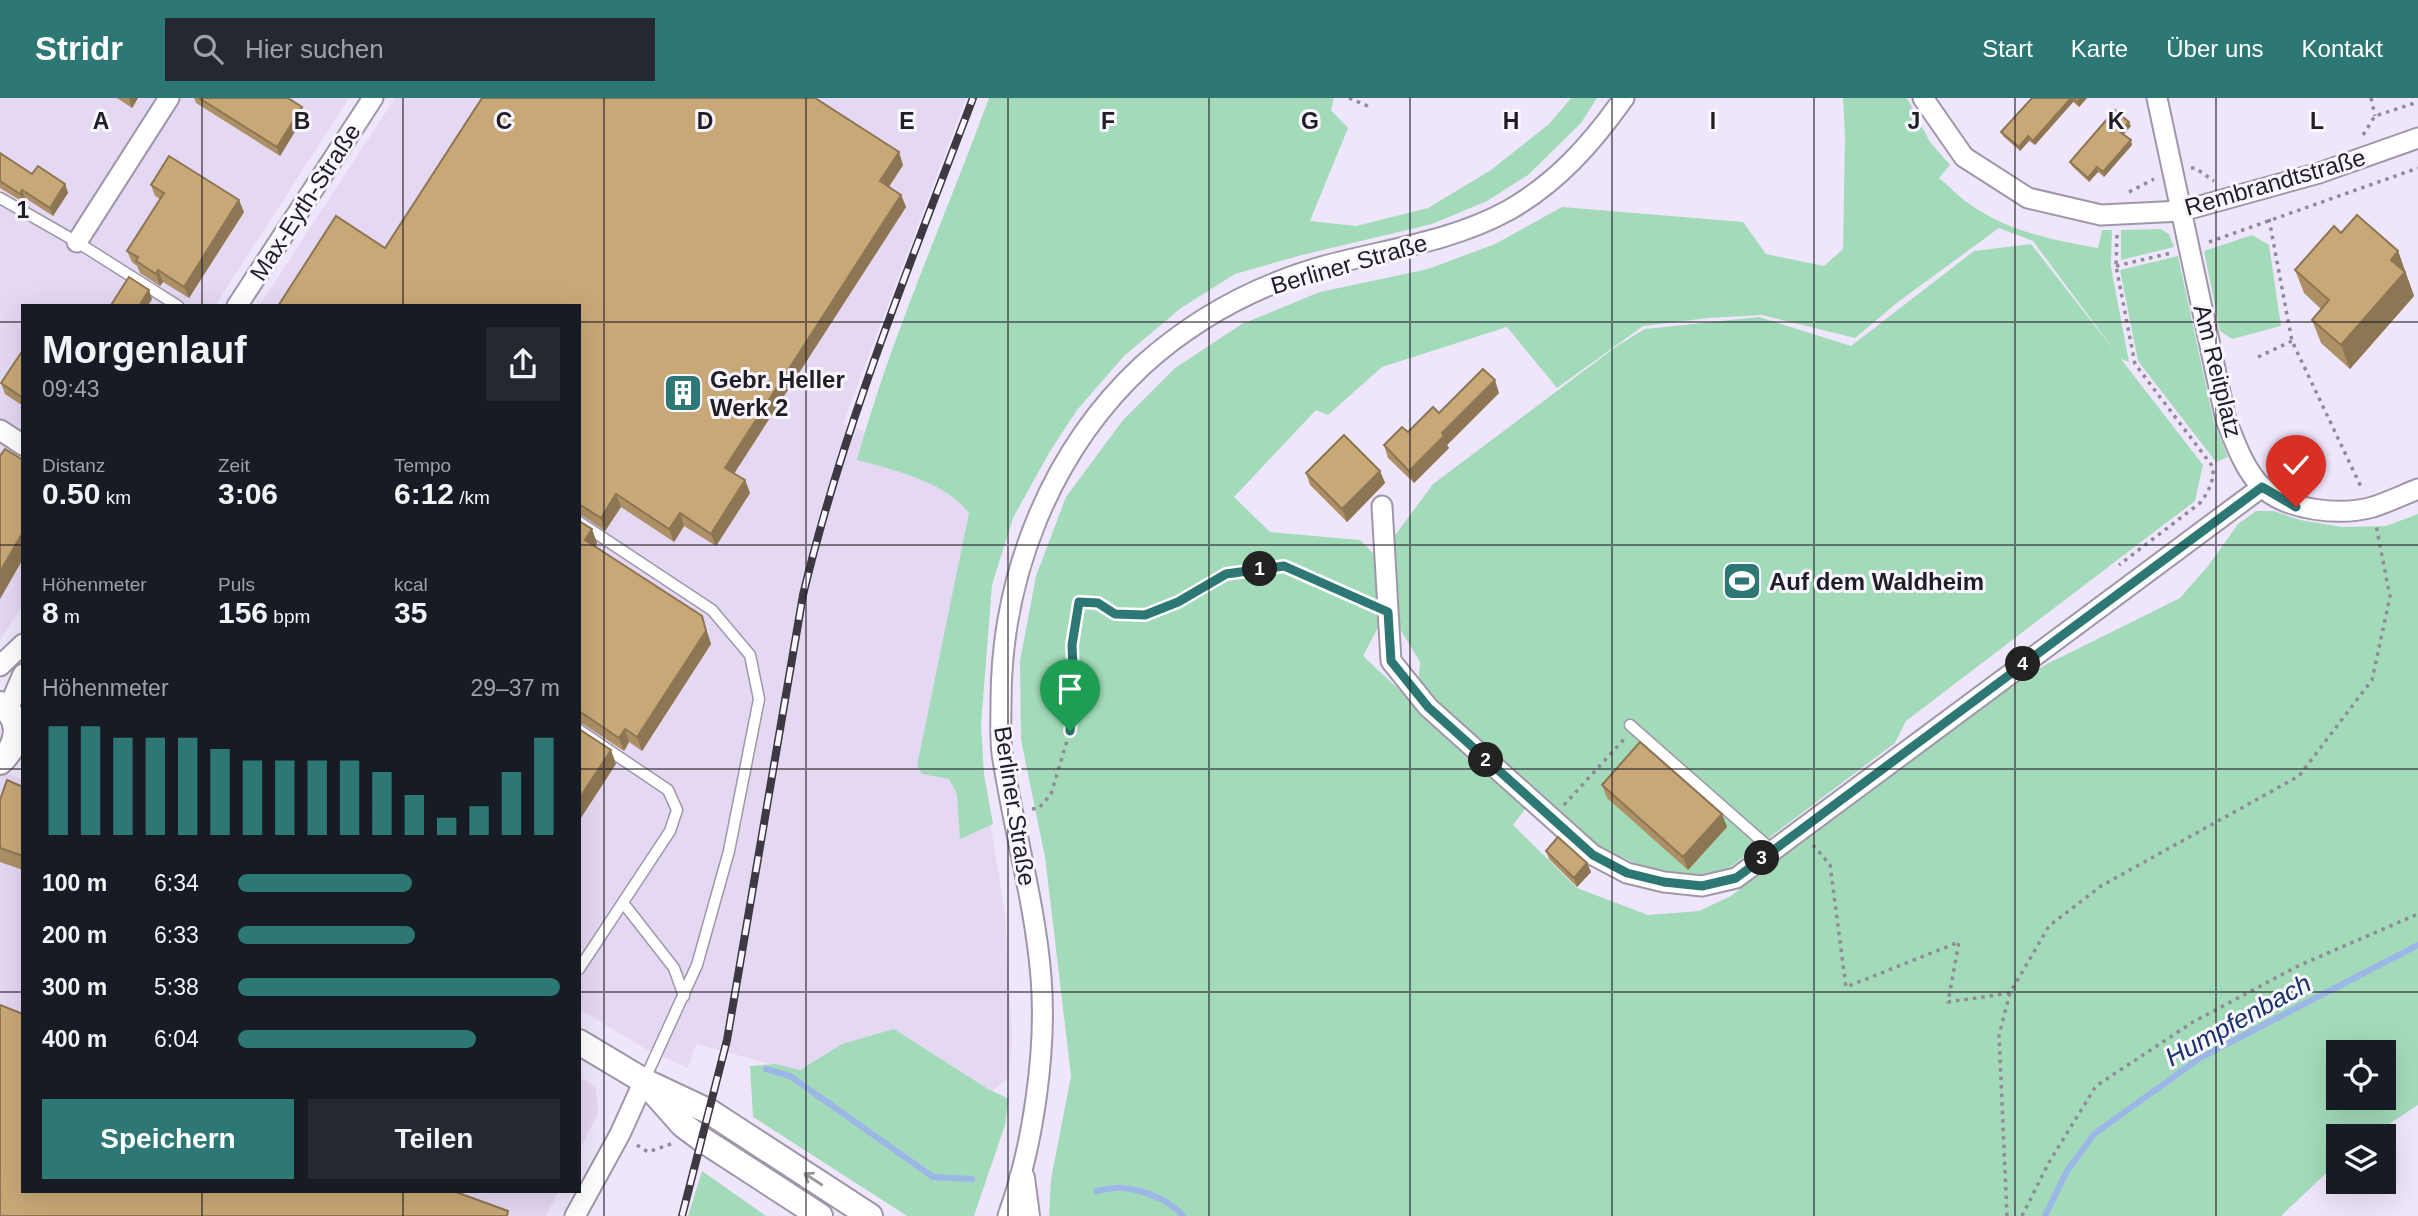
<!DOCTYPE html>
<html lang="de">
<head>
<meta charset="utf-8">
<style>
	:root { --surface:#171b24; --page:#242831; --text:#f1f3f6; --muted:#9ea1a6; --accent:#2d7774 }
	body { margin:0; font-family:Arial,sans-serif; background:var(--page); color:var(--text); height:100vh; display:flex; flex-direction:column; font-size:26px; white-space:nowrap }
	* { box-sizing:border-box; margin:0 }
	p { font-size:23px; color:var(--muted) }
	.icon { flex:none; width:38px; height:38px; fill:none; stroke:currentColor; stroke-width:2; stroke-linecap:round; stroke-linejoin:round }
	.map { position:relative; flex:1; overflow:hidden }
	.sheet { position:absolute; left:21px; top:206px; width:560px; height:889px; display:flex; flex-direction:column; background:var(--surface); border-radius:0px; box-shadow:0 7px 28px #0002 }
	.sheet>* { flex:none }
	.buttons { position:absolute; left:2326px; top:942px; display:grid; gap:14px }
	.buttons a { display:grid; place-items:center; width:70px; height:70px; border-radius:0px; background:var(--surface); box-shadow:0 7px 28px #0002; font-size:35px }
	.pin { position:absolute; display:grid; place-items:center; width:60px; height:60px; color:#fff; margin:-72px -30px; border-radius:50% 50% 50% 0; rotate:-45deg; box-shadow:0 0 7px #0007 }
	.pin .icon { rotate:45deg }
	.km { position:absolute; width:35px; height:35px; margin:-18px; border-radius:50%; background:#222; color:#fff; font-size:19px; line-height:35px; text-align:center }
	.round { display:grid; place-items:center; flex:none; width:74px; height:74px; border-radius:0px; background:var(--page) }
	.headline { display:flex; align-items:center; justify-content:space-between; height:119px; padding:0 21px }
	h1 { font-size:38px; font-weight:700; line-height:52px }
	.stats { display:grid; grid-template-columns:repeat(3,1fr); gap:10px; height:119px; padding:7px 21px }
	.stats div { display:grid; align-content:center }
	.stats b { font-size:30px; font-weight:700 }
	.stats small { font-size:19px; font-weight:400 }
	.stats p { font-size:19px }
	.chart { height:196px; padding:14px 21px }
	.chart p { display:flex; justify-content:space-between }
	.chart svg { width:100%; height:126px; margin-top:7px; stroke:var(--accent); stroke-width:6 }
	.cta { display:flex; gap:14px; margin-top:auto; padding:14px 21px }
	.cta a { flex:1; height:80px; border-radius:0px; background:var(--accent); color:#fff; font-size:28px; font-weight:700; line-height:80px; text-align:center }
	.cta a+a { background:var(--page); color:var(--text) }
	ul { padding:0 21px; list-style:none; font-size:23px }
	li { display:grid; grid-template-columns:112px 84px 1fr; align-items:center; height:52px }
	li i { height:18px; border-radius:9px; background:var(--accent) }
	header { display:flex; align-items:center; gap:42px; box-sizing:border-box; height:98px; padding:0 35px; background:var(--accent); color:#fff }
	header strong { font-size:33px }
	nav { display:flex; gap:38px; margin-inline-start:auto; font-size:24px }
	.search { width:490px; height:63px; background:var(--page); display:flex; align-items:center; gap:18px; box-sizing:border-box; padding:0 24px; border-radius:0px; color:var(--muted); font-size:26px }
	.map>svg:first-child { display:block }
	.built { fill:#e5d8f3 }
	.green { fill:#a3dbba; fill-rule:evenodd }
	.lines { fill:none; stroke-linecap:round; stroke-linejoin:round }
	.stream { stroke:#9cb6e7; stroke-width:6 }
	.service-casing { stroke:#9f97a9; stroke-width:13 }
	.minor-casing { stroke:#9f97a9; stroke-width:23 }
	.tertiary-casing { stroke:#9f97a9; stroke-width:28 }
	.path { stroke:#918a98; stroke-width:3.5; stroke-dasharray:3.5 5; stroke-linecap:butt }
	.service { stroke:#fff; stroke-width:10 }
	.minor { stroke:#fff; stroke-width:19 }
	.tertiary { stroke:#fff; stroke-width:24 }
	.rail-casing { stroke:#3d3841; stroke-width:8 }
	.rail { stroke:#faf6ff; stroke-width:5; stroke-dasharray:16; stroke-linecap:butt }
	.wall { fill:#ad9066 }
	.shaded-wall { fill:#8d7653 }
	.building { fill:#c9a877; stroke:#8d7653; stroke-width:2 }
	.oneway { stroke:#9b999c }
	.route-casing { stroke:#fff; stroke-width:14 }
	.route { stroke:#2d7774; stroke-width:9 }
	.grid { fill:none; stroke:#211d24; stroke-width:2; stroke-opacity:0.55 }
	.labels { text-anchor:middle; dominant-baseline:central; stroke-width:6; stroke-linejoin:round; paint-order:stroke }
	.street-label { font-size:24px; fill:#211d24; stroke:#faf6ff }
	.poi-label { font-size:24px; font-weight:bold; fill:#211d24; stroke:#faf6ff; text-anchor:start }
	.water-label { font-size:26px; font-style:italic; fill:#18316b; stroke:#faf6ff }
	.grid-label { font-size:23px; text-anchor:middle; font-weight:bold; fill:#211d24; stroke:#faf6ff; stroke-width:6; stroke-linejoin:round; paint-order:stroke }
</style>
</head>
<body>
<header>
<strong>Stridr</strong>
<div class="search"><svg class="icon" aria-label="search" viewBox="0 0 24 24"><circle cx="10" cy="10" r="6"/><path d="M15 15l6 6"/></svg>Hier suchen</div>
<nav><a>Start</a><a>Karte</a><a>Über uns</a><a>Kontakt</a></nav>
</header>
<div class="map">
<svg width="2418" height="1118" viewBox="0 0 2418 1118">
	<rect width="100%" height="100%" fill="#f0e6fb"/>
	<g class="built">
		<polygon points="0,0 349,0 215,208 23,208 23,507 0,542"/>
		<polygon points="395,0 966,0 843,326 910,347 991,410 978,651 1005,815 1012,939 1009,979 984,1000 800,974 696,946 688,970 649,953 579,911 579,208 259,208"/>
		<polygon points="0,673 23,682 23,1094 558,1094 546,1118 0,1118"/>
		<polygon points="579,979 595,989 599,1013 579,1052"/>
	</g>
	<g class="green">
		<path d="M989 0H1334L1331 12 1348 30 1310 123 1356 128 1428 110 1491 72 1549 26 1571 0H1597L1581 25 1528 77 1487 103 1432 126 1302 157 1235 176 1181 210 1124 258 1077 312 1049 355 1013 420 992 487 981 627 984 676 993 726 960 741 957 696 949 681 922 676 917 668 969 415C946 384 892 371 857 362 891 238 945 120 989 0Z"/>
		<path d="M1843 0H1907L1930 44 1950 67 1939 80C1949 88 1958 98 1968 105 2006 133 2053 142 2098 150L2102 132H2112L2111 169 2129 264 2121 261 2203 367 2195 403 1906 623 1895 645 1721 776 1697 780 1652 773 1598 748 1418 589 1420 564 1397 526 1393 440 1433 386 1617 248 1645 231 1759 219 1851 248 1974 153 2031 146 2117 256 2033 143 1999 130 1898 204 1855 240 1762 217 1708 220 1643 228 1557 290 1507 229 1382 269 1328 317 1316 312 1234 399 1270 434 1360 442 1377 459 1383 520 1363 558 1526 710 1513 727 1577 790 1648 817 1699 813 1731 798 1938 634 2047 566 2180 500 2208 468 2238 426 2256 413H2274L2300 422 2343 429 2386 428 2418 416V1007L2371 1038H2338V1064L2281 1118H1049L1051 1081 1071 978 1045 759 1021 642 1020 563 1036 478 1066 399 1123 322 1175 270 1242 226 1320 194 1428 171 1495 146 1562 109 1743 124 1766 156 1824 168 1843 151 1845 39ZM2338 954H2384V999H2338Z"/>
		<polygon points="2161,131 2169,136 2174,149 2121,162 2121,132"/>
		<polygon points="2252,137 2269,147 2281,228 2232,241 2220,233 2204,153"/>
		<polygon points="2178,158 2214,325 2228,359 2216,364 2138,263 2120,172"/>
		<polygon points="894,931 988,991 1009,1001 1005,1027 974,1118 907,1118 753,1019 750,968 775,966 800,972 842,946"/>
		<polygon points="702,1073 766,1118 688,1118"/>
	</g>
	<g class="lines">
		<g class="stream">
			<polyline points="766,971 790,978 933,1079 972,1081"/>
			<path d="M1096 1093C1104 1092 1115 1089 1123 1090 1144 1092 1170 1102 1183 1118"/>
			<polyline points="2045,1118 2067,1073 2094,1036 2200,960 2418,847"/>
		</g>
		<g class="service-casing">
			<g id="service">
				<polyline points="0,100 77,144 178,208"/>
				<polyline points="579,424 712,512 750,557 759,601 729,753 697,867 644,983"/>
				<polyline points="1630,627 1772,752"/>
				<polyline points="579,632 668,692 677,712 670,733 579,871"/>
				<polyline points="624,806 674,870 684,898"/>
			</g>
		</g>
		<g class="minor-casing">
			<g id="minor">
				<polyline points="1923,0 1964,59 2028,100 2101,117 2182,113 2319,75 2418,40"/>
				<path d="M2157 0 2226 322C2235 344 2244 371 2261 388 2286 413 2341 418 2373 409 2388 404 2403 397 2418 391"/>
				<polyline points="77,144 169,0"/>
				<polyline points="237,208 373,0"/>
				<polyline points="0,332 23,347"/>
				<polyline points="1382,408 1391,563 1428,609 1593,757 1627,775 1664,784 1702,788 1736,780 2262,389"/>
				<polyline points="0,568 23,546"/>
				<polyline points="8,611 23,576"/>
				<polyline points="575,1118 620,1036 644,983"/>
				<path d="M1008 1118C1033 1049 1047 952 1041 879 1035 804 1013 730 1002 655 1000 639 1001 621 1001 604 1001 479 1050 354 1142 268 1195 220 1259 186 1328 167 1389 151 1453 143 1509 112 1558 84 1592 45 1624 0"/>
			</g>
		</g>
		<g class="tertiary-casing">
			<g id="tertiary">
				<path d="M0 606C23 621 19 647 0 664"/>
				<polyline points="579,944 644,983 710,1014 870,1118"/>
				<polyline points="651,991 683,1027 703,1042 820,1118"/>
				<polyline points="1022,1080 1027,1118"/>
			</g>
		</g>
		<g class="path">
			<polyline points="1349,0 1370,9"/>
			<polyline points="2371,0 2375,18"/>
			<polyline points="2363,37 2375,18 2418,4"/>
			<polyline points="2191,70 2195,70 2214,83"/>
			<polyline points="2129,94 2154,81"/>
			<polyline points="2269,121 2292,243 2362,391"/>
			<path d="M2117 137 2116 168 2135 266 2213 369C2214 383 2209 393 2200 405L2119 467"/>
			<polyline points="2209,144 2418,70"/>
			<polyline points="2116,168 2171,155"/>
			<polyline points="2258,259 2292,243"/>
			<polyline points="1564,707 1625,640"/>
			<polyline points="1032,711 1039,710 1051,696 1070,633 1074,594 1072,547 1079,504 1098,505 1115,516 1145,517 1178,504 1226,476 1284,468 1367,505"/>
			<polyline points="1813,747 1830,767 1846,889 1959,844 1948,904 2010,895"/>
			<polyline points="637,1047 648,1054 671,1046"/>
			<polyline points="2007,1118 1999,937 2010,895 2049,828 2101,788 2299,678 2372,582 2390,499 2376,427"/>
			<polyline points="2022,1118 2048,1066 2096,988 2193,924 2298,868 2418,816"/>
		</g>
		<use href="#service" class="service"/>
		<use href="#minor" class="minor"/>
		<use href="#tertiary" class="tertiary"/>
		<g class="rail-casing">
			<path id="rail" d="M682 1118 727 942 803 497C844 326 911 164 973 0"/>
		</g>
		<use href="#rail" class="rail"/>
	</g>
	<g class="wall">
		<polygon points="117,0 138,0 132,10"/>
		<polygon points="194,0 288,0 305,17 280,58 196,5"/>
		<polygon points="2032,0 2087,0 2079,9 2073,4 2035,47 2029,43 2020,53 2003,38 2001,34"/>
		<polygon points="2131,28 2124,36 2132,47 2104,79 2098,74 2089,84 2072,68 2070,64"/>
		<polygon points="0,55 32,76 65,86 68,95 53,118 25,100 23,104 0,90"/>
		<polygon points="903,67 889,89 901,97 906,109 734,375 745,382 750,395 716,448 684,428 674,444 621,409 605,433 583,418 579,417 579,208 385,150"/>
		<polygon points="151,87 244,114 189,200 163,184 160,188 140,175 137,168 132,164 127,153 160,101 155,98"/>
		<polygon points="2341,135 2398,153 2414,198 2350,271 2321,245 2312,222 2321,211 2304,195 2295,172"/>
		<polygon points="23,252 23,308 5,296 1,285"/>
		<polygon points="1499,295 1447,347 1449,350 1414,385 1388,360 1384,347 1408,334 1439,315"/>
		<polygon points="1380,373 1385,385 1347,424 1310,387 1306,375"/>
		<polygon points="579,423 597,445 595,449 702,518 711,546 642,653 629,644 624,653 583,626 579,626"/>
		<polygon points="1602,687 1722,716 1727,729 1688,772 1607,700"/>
		<polygon points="23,689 23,772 0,764 0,702"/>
		<polygon points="1546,753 1587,765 1591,774 1577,789 1549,761"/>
	</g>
	<g class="shaded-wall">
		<polygon points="129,0 138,0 132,10"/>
		<polygon points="2072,0 2073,4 2035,47 2033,43"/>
		<polygon points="2081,0 2087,0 2079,9 2077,4"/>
		<polygon points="302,9 305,17 280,58 277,49"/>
		<polygon points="2129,24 2131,28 2122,38 2120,34"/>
		<polygon points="2028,38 2029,43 2020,53 2019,49"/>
		<polygon points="2131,42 2132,47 2104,79 2103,74"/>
		<polygon points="899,54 903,67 884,96 880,83"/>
		<polygon points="2097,69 2098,74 2089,84 2088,80"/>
		<polygon points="65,86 68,95 53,118 50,110"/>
		<polygon points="22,92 25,100 23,104 20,96"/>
		<polygon points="901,97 906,109 730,382 725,370"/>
		<polygon points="239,102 244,114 189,200 184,189"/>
		<polygon points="2398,153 2414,198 2350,271 2341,247 2391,162"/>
		<polygon points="158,172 163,184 160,188 156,176"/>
		<polygon points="149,192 152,201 148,208 139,208"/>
		<polygon points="1495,282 1499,295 1447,347 1449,350 1414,385 1409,373 1442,335"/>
		<polygon points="1380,373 1385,385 1347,424 1342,411"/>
		<polygon points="745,382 750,395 716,448 711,436"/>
		<polygon points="616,396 621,409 605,433 601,420"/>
		<polygon points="680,415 684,428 674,444 669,431"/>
		<polygon points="592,431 597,445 590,456 585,442"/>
		<polygon points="23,434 23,461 0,501 0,474"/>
		<polygon points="702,518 711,546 642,653 637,639"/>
		<polygon points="625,631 629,644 624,653 619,640"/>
		<polygon points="611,652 616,666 579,723 579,701"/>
		<polygon points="1722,716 1727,729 1688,772 1683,759"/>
		<polygon points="1587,765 1591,774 1577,789 1574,780"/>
	</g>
	<g class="building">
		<polygon points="199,0 288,0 302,9 277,49"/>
		<polygon points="482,0 815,0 899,54 880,83 901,97 725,370 745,382 711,436 680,415 669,431 616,396 601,420 579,406 579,208 278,208 336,118 385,150"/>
		<polygon points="2032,0 2071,0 2033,43 2028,38 2019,49 2001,34"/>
		<polygon points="2072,0 2081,0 2077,4"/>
		<polygon points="2115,12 2129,24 2120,34 2131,42 2103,74 2097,69 2088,80 2070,64"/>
		<polygon points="0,55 32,76 38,68 65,86 50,110 22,92 20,96 0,83"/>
		<polygon points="169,58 239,102 184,189 158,172 156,176 136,163 138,159 127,153 164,95 151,87"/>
		<polygon points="2357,117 2398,153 2391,162 2405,174 2341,247 2312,222 2329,202 2295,172 2334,128 2341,135"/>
		<polygon points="129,179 149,192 139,208 113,208 111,207"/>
		<polygon points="23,252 23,300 1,285"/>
		<polygon points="1483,271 1495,282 1442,335 1444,338 1409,373 1384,347 1402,329 1408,334 1433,309 1439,315"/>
		<polygon points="1344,337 1380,373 1342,411 1306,375"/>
		<polygon points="5,351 23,362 23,434 0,474 0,358"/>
		<polygon points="579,423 592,431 585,442 702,518 706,533 637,639 625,631 619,640 579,613"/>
		<polygon points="579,631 611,652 579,701"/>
		<polygon points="1640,644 1722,716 1683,759 1602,687"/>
		<polygon points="7,682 23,689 23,758 0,750 0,702"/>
		<polygon points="1558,739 1587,765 1574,780 1546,753"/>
		<polygon points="0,907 23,916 23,1094 456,1094 508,1113 507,1118 0,1118"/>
	</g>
	<defs><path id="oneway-shaft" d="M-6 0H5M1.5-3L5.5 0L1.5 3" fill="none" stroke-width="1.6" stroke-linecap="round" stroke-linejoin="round" transform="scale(1.75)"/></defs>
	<use class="oneway" href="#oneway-shaft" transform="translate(813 1081) rotate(-147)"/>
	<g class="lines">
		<g class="route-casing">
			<polyline id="route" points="1070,633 1074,594 1072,547 1079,504 1098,505 1115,516 1145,517 1178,504 1226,476 1284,468 1388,514 1391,563 1428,609 1593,757 1627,775 1664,784 1702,788 1736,780 2262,389 2296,409"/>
		</g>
		<use href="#route" class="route"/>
	</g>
	<path class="grid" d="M202 0V208M403 0V208M604 0V1118M806 0V1118M1008 0V1118M1209 0V1118M1410 0V1118M1612 0V1118M1814 0V1118M2015 0V1118M2216 0V1118M0 224H23M579 224H2418M0 447H23M579 447H2418M0 671H23M579 671H2418M0 894H23M579 894H2418M202 1094V1118M403 1094V1118"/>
	<defs>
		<g id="building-square" transform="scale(2.0125)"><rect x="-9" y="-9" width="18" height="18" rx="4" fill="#2d7774" stroke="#faf6ff"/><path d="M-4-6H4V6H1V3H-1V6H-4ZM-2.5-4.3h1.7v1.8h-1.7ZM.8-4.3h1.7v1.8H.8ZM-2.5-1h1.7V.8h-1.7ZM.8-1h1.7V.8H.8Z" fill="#fff"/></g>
		<g id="stadium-square" transform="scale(2.0125)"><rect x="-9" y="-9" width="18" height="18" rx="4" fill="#2d7774" stroke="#faf6ff"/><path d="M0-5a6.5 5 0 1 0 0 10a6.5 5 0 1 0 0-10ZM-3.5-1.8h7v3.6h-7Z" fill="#fff"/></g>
	</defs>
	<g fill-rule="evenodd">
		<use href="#building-square" x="683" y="295"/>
		<use href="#stadium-square" x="1742" y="483"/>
	</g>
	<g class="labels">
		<g class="street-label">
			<text transform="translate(2275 84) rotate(-16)">Rembrandtstraße</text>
			<text transform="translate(305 104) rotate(-57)">Max-Eyth-Straße</text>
			<text transform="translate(1349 166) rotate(-16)">Berliner Straße</text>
			<text transform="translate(2218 273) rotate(76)">Am Reitplatz</text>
			<text transform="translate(1015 708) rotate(81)">Berliner Straße</text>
		</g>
		<g class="poi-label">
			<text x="710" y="281">Gebr. Heller<tspan x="710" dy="28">Werk 2</tspan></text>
			<text x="1769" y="483">Auf dem Waldheim</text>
		</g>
		<g class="water-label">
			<text transform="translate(2238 922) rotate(-29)">Humpfenbach</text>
		</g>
	</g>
	<g class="grid-label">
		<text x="101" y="31">A</text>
		<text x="302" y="31">B</text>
		<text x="504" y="31">C</text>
		<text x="705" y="31">D</text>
		<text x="907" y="31">E</text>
		<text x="1108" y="31">F</text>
		<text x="1310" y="31">G</text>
		<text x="1511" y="31">H</text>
		<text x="1713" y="31">I</text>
		<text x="1914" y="31">J</text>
		<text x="2116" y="31">K</text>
		<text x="2317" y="31">L</text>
		<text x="23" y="120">1</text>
	</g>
</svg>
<div class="buttons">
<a><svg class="icon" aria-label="locate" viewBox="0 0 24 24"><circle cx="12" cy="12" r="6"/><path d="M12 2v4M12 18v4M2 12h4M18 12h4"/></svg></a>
<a><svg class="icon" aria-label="layers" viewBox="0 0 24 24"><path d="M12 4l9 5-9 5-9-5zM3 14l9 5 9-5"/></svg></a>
</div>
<div class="pin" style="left:1070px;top:633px;background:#1e9e55"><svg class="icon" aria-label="arrive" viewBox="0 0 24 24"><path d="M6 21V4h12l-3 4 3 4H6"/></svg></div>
<div class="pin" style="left:2296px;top:409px;background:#d93025"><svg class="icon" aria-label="check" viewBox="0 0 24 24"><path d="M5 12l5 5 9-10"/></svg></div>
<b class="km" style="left:1260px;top:471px">1</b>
<b class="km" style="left:1486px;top:662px">2</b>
<b class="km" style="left:1762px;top:760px">3</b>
<b class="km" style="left:2023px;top:566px">4</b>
<section class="sheet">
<div class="headline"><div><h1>Morgenlauf</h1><p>09:43</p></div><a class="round"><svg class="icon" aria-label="share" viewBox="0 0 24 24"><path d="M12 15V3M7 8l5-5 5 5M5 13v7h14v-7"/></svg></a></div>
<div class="stats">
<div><p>Distanz</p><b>0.50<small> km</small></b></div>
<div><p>Zeit</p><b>3:06</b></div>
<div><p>Tempo</p><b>6:12<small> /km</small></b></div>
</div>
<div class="stats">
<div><p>Höhenmeter</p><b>8<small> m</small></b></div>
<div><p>Puls</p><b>156<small> bpm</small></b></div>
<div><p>kcal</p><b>35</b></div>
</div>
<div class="chart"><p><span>Höhenmeter</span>29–37 m</p>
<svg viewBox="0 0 160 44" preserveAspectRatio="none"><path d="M5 44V6M15 44V6M25 44V10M35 44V10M45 44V10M55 44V14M65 44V18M75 44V18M85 44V18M95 44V18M105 44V22M115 44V30M125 44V38M135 44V34M145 44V22M155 44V10"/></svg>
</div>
<ul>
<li><b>100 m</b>6:34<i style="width:54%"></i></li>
<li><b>200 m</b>6:33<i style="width:55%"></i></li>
<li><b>300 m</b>5:38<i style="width:100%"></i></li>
<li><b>400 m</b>6:04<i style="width:74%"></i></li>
</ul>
<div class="cta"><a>Speichern</a><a>Teilen</a></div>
</section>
</div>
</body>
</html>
